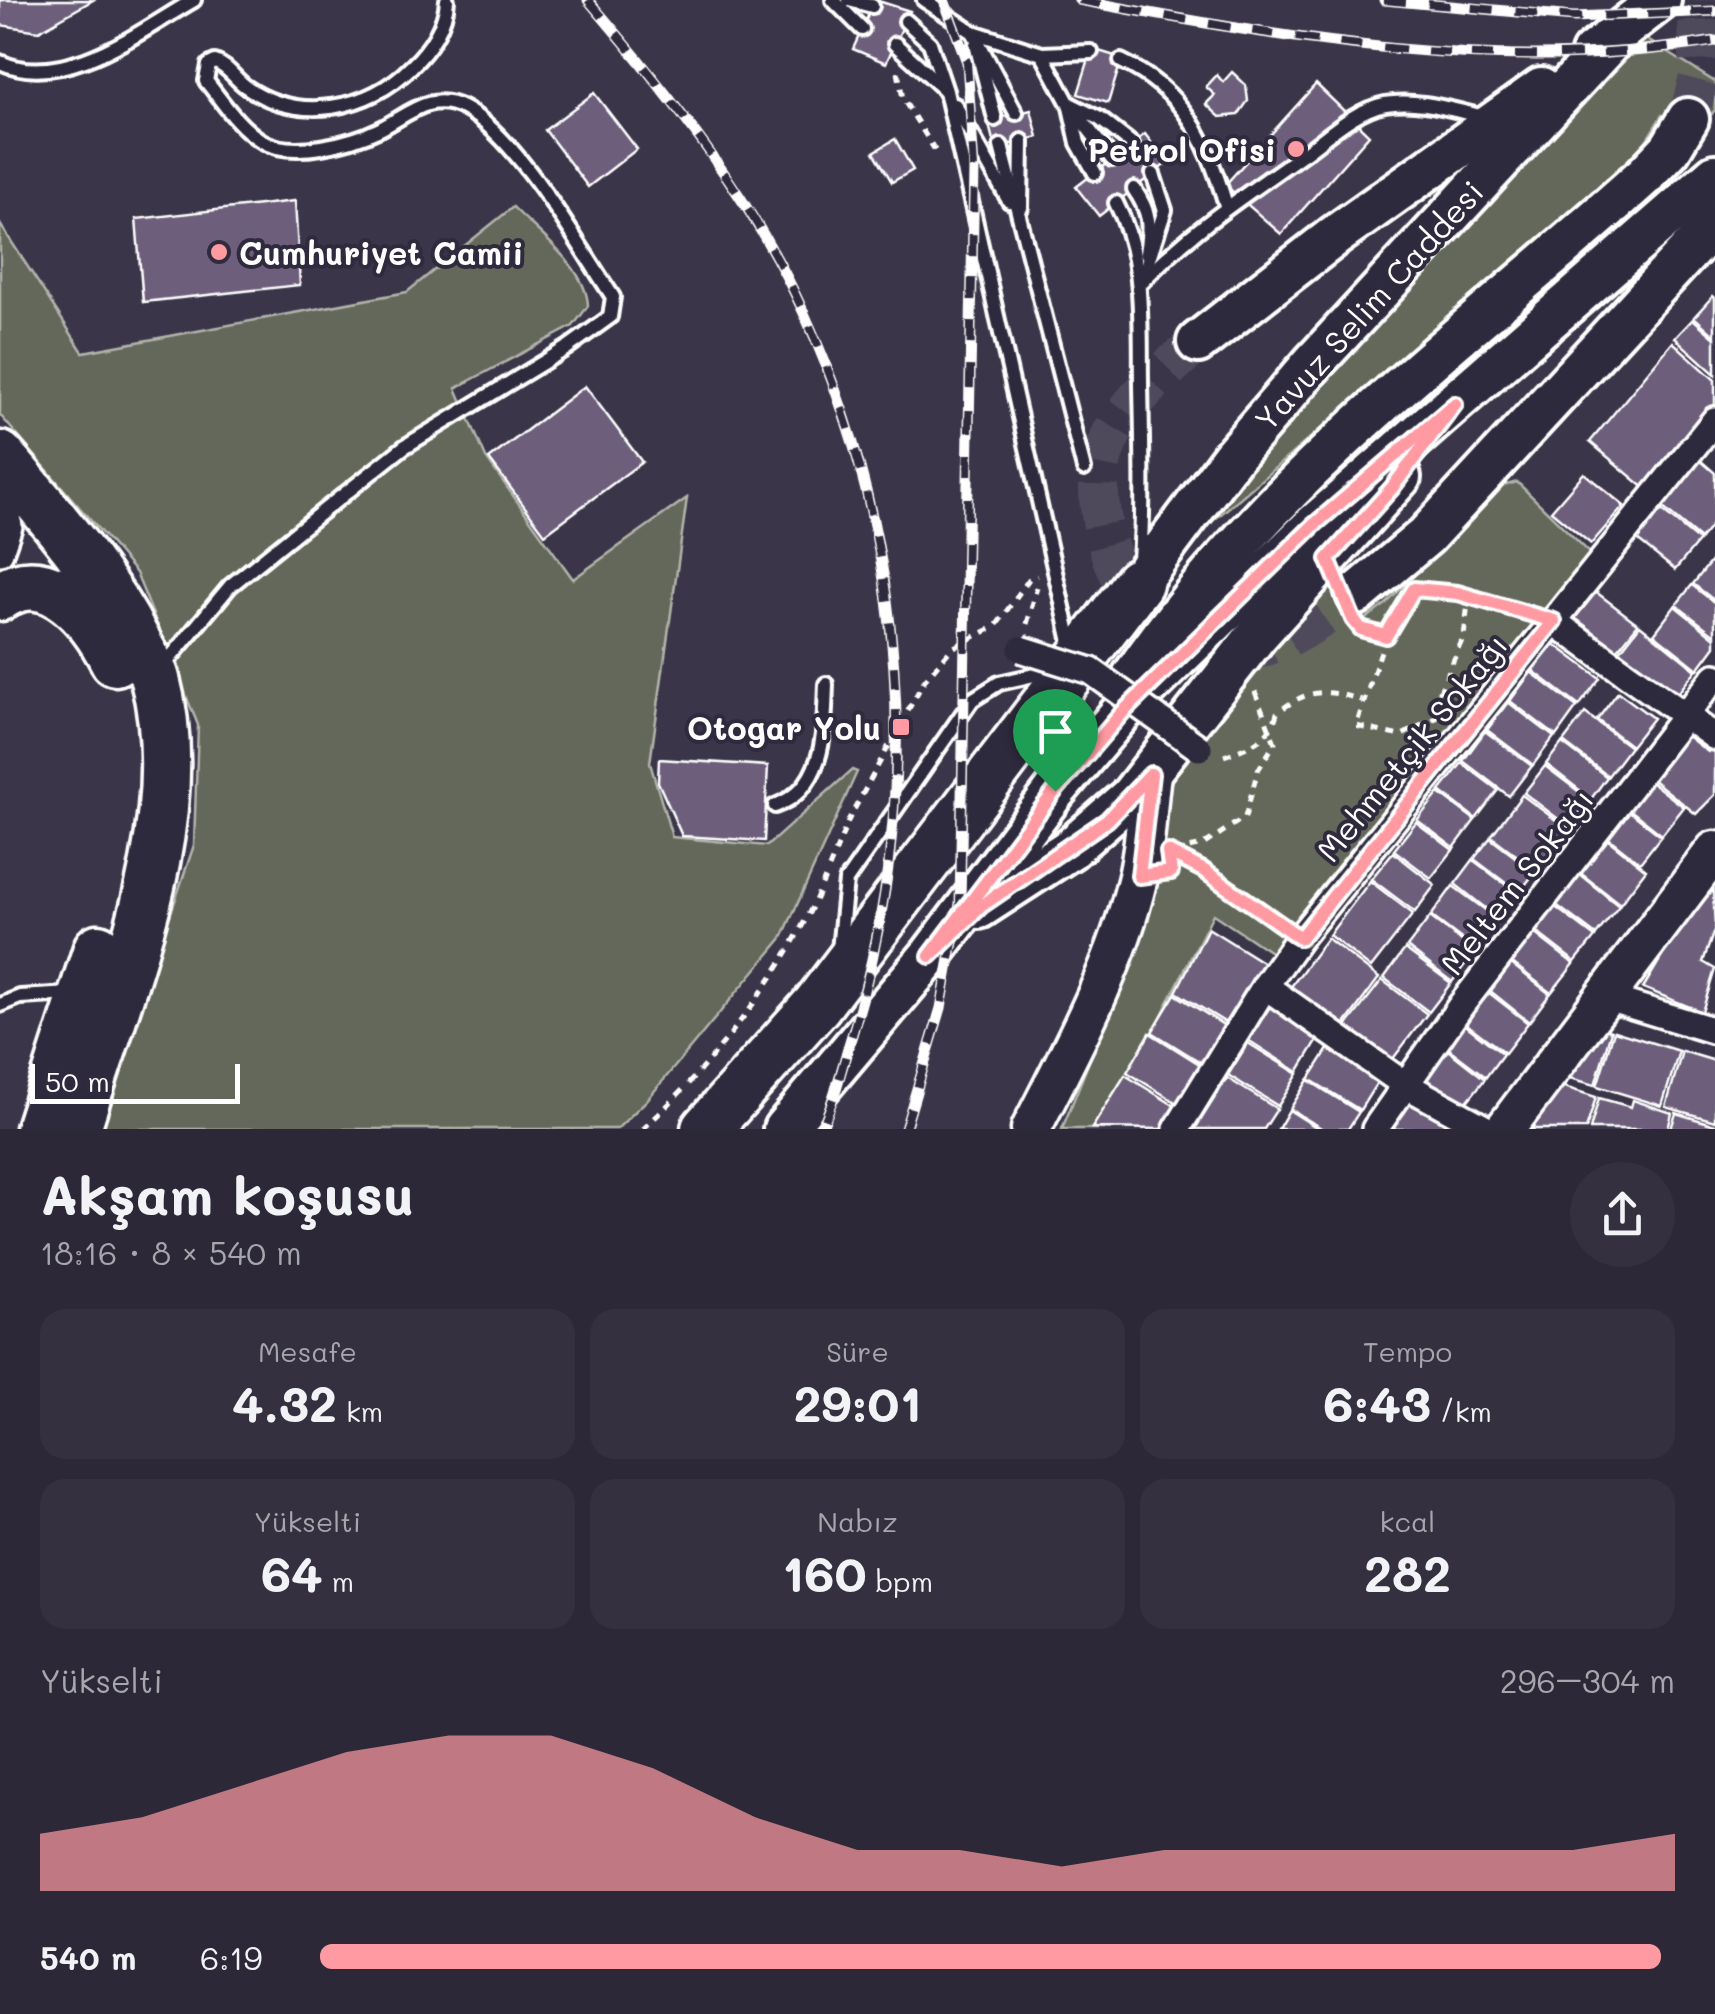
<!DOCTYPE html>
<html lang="tr">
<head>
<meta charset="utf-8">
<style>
	:root { --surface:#2c2837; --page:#34303f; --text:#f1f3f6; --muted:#a6a6ad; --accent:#ff9aa2 }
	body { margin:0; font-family:Mali,sans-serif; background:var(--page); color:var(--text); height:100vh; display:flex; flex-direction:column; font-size:38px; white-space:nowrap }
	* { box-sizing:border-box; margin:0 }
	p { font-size:32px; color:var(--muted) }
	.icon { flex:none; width:55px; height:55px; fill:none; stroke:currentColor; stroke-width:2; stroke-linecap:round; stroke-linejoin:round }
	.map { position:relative; height:1129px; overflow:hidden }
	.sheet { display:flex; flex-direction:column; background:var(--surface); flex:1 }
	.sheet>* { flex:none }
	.scale { position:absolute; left:30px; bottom:25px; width:210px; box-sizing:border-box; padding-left:10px; border:5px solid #fff; border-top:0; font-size:28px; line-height:35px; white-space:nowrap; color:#fff; -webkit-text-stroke:8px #2f2a3d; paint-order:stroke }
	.pin { position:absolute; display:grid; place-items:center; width:85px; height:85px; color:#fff; margin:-102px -42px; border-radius:50% 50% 50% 0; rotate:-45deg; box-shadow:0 0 10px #0007 }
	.pin .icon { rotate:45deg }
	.round { display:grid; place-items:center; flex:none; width:105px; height:105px; border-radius:52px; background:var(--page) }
	.headline { display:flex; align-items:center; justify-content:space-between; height:170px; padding:0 40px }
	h1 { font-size:55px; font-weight:700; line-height:75px }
	.metrics { display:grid; grid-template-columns:repeat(3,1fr); gap:15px; height:170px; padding:10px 40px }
	.metrics div { display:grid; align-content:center; border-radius:25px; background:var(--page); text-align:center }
	.metrics b { font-size:50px; font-weight:700 }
	.metrics small { font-size:28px; font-weight:400 }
	.metrics p { font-size:28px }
	.chart { height:280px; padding:20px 40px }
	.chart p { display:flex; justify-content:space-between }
	.chart svg { width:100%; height:180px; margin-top:10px; fill:var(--accent); opacity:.7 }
	ul { padding:0 40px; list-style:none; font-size:32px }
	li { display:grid; grid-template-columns:160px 120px 1fr; align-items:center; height:75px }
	li i { height:25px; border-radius:12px; background:var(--accent) }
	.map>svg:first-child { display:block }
	.green { fill:#64685a; stroke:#b2b4ac; stroke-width:2.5 }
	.building { fill:#6d5f7b; stroke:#fff; stroke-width:2.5 }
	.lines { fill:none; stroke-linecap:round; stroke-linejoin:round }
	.primary-tunnel { stroke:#4f495b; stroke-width:40; stroke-dasharray:40 20; stroke-linecap:butt }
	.lane-casing { stroke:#fff; stroke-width:20 }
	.street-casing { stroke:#fff; stroke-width:32 }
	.secondary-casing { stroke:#fff; stroke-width:45 }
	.primary-casing { stroke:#fff; stroke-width:48 }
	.highway-casing { stroke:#fff; stroke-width:55 }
	.path { stroke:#fff; stroke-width:5; stroke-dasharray:8 8; stroke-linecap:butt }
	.lane { stroke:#2f2a3d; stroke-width:12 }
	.street { stroke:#2f2a3d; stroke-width:25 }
	.secondary { stroke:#2f2a3d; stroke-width:38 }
	.primary { stroke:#2f2a3d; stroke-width:40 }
	.highway { stroke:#2f2a3d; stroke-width:48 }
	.rail-casing { stroke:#fff; stroke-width:11 }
	.rail { stroke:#2f2a3d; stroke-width:8; stroke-dasharray:22; stroke-linecap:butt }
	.street-bridge-casing { stroke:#fff; stroke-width:32; stroke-linecap:butt }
	.street-bridge { stroke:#2f2a3d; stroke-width:25 }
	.route-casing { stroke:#fff; stroke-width:20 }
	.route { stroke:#ff9aa2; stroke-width:12 }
	.poi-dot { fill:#ff9aa2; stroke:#2f2a3d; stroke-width:4 }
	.labels { text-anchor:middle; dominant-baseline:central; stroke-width:8; stroke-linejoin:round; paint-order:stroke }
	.poi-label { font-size:32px; font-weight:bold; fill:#fff; stroke:#2f2a3d; text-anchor:end }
	.street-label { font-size:32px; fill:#fff; stroke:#2f2a3d }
</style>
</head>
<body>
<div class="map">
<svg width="1715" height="1129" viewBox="0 0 1715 1129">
	<rect width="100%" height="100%" fill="#3b3549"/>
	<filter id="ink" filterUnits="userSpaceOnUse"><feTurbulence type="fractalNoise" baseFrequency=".01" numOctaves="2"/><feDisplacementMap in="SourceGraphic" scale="20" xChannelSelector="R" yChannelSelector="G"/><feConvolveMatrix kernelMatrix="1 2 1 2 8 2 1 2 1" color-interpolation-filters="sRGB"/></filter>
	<g filter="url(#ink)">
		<g class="green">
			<polygon points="1646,39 1715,82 1715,110 1697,132 1662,115 1633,162 1193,538 1400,292"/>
			<path d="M513 207C538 233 587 268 588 306L573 326 456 388 486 458 573 579 687 498 650 763 672 837 767 846 852 770 857 772 782 938 647 1100 617 1129H98L194 845 198 725 136 573 0 415V224L83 352 407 292Z"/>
			<polygon points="1517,482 1592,555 1278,957 1213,914 1104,1129 1062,1129 1146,920 1172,777 1199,731 1328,579 1364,620 1386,604 1500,487"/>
		</g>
		<g class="building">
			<polygon points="0,0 93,0 39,31 0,25"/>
			<polygon points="875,0 910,11 886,63 853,49"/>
			<polygon points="1092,49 1122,58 1108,103 1078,94"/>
			<polygon points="1232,72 1246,85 1248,101 1238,115 1220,117 1206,104 1215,95 1206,87 1217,75 1223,82"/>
			<polygon points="1316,84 1369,135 1281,234 1225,185"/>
			<polygon points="594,93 637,149 588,187 545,130"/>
			<polygon points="1031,110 1038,137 995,148 988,121"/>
			<polygon points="1145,134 1167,163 1099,216 1076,187"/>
			<polygon points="895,139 913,170 892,182 874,152"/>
			<polygon points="295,201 300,285 143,302 136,219"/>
			<polygon points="1713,296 1715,298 1715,336 1694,317"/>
			<polygon points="1693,319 1715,338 1715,374 1675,338"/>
			<polygon points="1673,342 1715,380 1715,407 1647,490 1590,442"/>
			<polygon points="585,386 642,462 545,534 489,459"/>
			<polygon points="1700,460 1715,473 1715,521 1700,539 1662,507"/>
			<polygon points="1584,473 1624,506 1591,544 1551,511"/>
			<polygon points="1660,509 1699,541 1675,570 1636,539"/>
			<polygon points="1715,556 1715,601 1693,584"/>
			<polygon points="1692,585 1715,603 1715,635 1676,605"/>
			<polygon points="1596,592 1638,624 1617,650 1575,618"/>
			<polygon points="1675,606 1715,638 1715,646 1698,669 1654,634"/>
			<polygon points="1640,625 1696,670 1675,697 1619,652"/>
			<polygon points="1553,643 1600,678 1579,706 1532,670"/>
			<polygon points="1531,672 1577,707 1556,736 1510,701"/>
			<polygon points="1618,692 1653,718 1631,746 1597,720"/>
			<polygon points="1508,702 1554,737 1533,765 1487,730"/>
			<polygon points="1585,713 1630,747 1608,776 1563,742"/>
			<polygon points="1485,731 1532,766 1509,796 1463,761"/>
			<polygon points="1686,735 1708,752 1715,748 1715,795 1696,814 1652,779"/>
			<polygon points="1562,743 1607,777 1591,799 1546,764"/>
			<polygon points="659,759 768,766 764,841 682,836 658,782"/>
			<polygon points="1462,763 1498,790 1476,819 1440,791"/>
			<polygon points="1545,766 1590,800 1569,827 1524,793"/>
			<polygon points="1650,781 1684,807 1662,835 1629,809"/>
			<polygon points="1439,793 1475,820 1454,848 1417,820"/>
			<polygon points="1522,795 1568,829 1536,870 1491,836"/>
			<polygon points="1628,810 1661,836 1640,863 1607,837"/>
			<polygon points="1416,822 1453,850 1431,878 1394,850"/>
			<polygon points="1490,838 1535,872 1519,893 1474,859"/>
			<polygon points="1606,838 1646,870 1620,904 1579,872"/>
			<polygon points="1393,852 1435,885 1415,912 1371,879"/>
			<polygon points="1473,860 1518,894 1499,919 1455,884"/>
			<polygon points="1579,874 1619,906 1596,935 1555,904"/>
			<polygon points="1370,881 1413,914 1371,968 1329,935"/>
			<polygon points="1453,886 1499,920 1476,950 1431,916"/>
			<polygon points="1713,890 1715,928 1703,962 1715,969 1702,1012 1643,988 1679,928"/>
			<polygon points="1554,906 1595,937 1575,962 1535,931"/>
			<polygon points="1430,917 1475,951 1452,982 1407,947"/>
			<polygon points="1208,928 1264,963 1226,1023 1176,992"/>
			<polygon points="1534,933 1574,964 1551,993 1511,962"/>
			<polygon points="1327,938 1379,978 1342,1028 1290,988"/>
			<polygon points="1405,949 1451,983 1429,1012 1384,978"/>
			<polygon points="1510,963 1550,994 1529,1022 1489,990"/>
			<polygon points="1382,980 1427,1014 1389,1064 1344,1029"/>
			<polygon points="1488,992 1528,1023 1505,1053 1464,1022"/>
			<polygon points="1175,994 1225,1026 1202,1063 1152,1032"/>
			<polygon points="1271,1005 1320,1036 1298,1072 1248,1040"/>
			<polygon points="1463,1023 1503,1054 1486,1077 1445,1046"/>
			<polygon points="1595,1026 1611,1031 1595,1085 1559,1075"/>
			<polygon points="1614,1031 1679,1051 1662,1106 1597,1086"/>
			<polygon points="1150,1033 1201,1065 1177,1103 1127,1072"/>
			<polygon points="1248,1043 1298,1074 1278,1106 1228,1075"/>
			<polygon points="1444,1047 1485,1079 1461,1109 1421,1077"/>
			<polygon points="1328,1049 1378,1081 1360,1110 1309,1079"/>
			<polygon points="1682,1051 1715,1061 1715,1121 1666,1107"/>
			<polygon points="1125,1075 1175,1106 1161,1129 1092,1128"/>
			<polygon points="1227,1078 1277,1109 1264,1129 1195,1129"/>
			<polygon points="1308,1080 1359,1112 1348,1129 1323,1129 1290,1109"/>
			<polygon points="1555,1084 1596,1097 1586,1129 1530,1129"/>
			<polygon points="1404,1097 1445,1123 1442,1129 1390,1129"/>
			<polygon points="1599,1098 1631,1107 1633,1100 1672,1113 1668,1129 1590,1129"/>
			<polygon points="1289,1110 1319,1129 1278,1129"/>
			<polygon points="1676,1113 1715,1125 1715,1129 1671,1129"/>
		</g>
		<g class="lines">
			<g class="primary-tunnel">
				<polyline points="1688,119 1700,74 1697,0"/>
				<path d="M1198 342C1165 372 1118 408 1104 452 1082 522 1134 655 1219 654 1274 653 1314 624 1357 594"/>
			</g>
			<g class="lane-casing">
				<g id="lane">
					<polyline points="833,0 862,29"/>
					<polyline points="849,0 872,6"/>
					<polyline points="924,0 973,32 1042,54 1069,104 1112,159"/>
					<polyline points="906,21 930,43 946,91 1073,651"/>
					<polyline points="973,32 1016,113"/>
					<polyline points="895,44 944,89"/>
					<polyline points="976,44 995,119"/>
					<polyline points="1042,54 1091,52"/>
					<path d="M1121 61C1185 91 1207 141 1226 205"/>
					<path d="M0 62C64 91 140 31 194 0"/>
					<polyline points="955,105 1009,201"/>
					<polyline points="1072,105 1100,119 1132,144"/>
					<polyline points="1070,107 1078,143 1095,173"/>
					<polyline points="1001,146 1084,469"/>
					<path d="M1134 189C1150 212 1151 225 1146 253"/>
					<path d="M1116 203C1145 258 1140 322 1141 383 1142 443 1144 501 1140 560"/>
					<polyline points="1021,208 1022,141"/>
					<polyline points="1144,273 1165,210 1153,174"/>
					<path d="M1139 285C1192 229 1239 200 1300 156 1326 138 1354 110 1385 104 1417 98 1453 110 1484 117"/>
					<path d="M161 669 230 586 318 515 404 447 567 348 610 317 613 297C578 245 518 136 463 108 430 91 408 115 380 129 351 143 292 159 262 141 238 127 223 102 206 81L209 65 215 62C228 66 234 78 245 86 299 124 369 110 412 66 429 50 446 25 447 0"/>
					<path d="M775 806C826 787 824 731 826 684"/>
					<polyline points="839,950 846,881 972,700 999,683 1052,671"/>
					<polyline points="0,1005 20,997 71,994"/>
				</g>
			</g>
			<g class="street-casing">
				<g id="street">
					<polyline points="0,489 9,526 0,552"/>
					<polyline points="1553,621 1715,737"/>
					<polyline points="1265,986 1404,1084 1486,1129"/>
					<polyline points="1604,997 1715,1031"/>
					<polyline points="1177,1129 1265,986 1300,937 1715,420"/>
					<polyline points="1375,1129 1462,1004 1715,677"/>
				</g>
			</g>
			<g class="secondary-casing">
				<g id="secondary">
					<path d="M1031 1129C1071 1050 1116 968 1137 881 1146 847 1146 809 1151 774"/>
					<polyline points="1505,1129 1715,851"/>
				</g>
			</g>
			<g class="primary-casing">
				<g id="primary">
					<polyline points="1592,53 1660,0"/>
					<polyline points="1198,342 1336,235 1541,89"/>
					<polyline points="1138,583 1233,456 1314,362 1613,39"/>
					<polyline points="1357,594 1426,536 1715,223"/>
					<path d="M1133 676C1269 477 1468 335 1645 175L1670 149 1688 119"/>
					<polyline points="979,908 1070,849 1130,797 1258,634 1400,477"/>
					<polyline points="784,1129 930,956 1055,791 1121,713 1314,525 1715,175"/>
				</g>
			</g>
			<g class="highway-casing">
				<g id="highway">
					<path d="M0 456C52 517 102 574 138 645 143 656 152 667 155 679 193 824 117 991 76 1129"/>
					<path d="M0 596C51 561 95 622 115 661"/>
					<polyline points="40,1129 98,949"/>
					<polyline points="706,1129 817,1005 1138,583"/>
				</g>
			</g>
			<g class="path">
				<polyline points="898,72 903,99 938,155"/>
				<polyline points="1027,624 1037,587"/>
				<polyline points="1362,629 1386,636 1414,589 1458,593 1531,612"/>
				<polyline points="1386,636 1356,726 1400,736 1440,716 1440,691 1464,636 1469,595"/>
				<path d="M1224 756C1249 747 1270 740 1277 713 1308 688 1325 689 1362 700"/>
				<polyline points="1174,851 1203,845 1245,817 1258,770 1275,743 1254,689"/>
				<polyline points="1172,855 1281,924"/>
				<polyline points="829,868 849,819 924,681 952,648 996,626 1029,579 1037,576"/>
				<path d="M643 1129C713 1065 789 966 825 878"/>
			</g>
			<use href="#lane" class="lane"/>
			<use href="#street" class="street"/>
			<use href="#secondary" class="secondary"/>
			<use href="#primary" class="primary"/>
			<use href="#highway" class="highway"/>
			<g class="rail-casing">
				<g id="rail">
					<path d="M588 0C669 94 752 198 803 311 907 538 925 796 852 1035 842 1066 835 1100 821 1129"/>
					<path d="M1079 0C1290 40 1502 76 1715 41"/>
					<polyline points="1384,0 1574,17 1715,11"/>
					<polyline points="905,1129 941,1008 960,904 974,168 967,62 944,0"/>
				</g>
			</g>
			<use href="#rail" class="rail"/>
			<g class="street-bridge-casing">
				<polyline id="street-bridge" points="1021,649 1091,671 1199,748"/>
			</g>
			<use href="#street-bridge" class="street-bridge"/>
		</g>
	</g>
	<g class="lines" filter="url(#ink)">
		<g class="route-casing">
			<polygon id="route" points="1455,404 1392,488 1328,559 1353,619 1361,629 1386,636 1414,589 1458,593 1554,621 1300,938 1203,870 1168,852 1171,872 1139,876 1151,774 1107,820 981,906 930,956 1055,791 1122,713 1314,525"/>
		</g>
		<use href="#route" class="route"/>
	</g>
	<g class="poi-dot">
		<circle cx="1296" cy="149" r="10"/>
		<circle cx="219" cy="252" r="10"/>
		<rect x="891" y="717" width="20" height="20" rx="5"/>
	</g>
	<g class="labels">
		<g class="poi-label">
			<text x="1276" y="149">Petrol Ofisi</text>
			<text x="239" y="252" text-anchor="start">Cumhuriyet Camii</text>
			<text x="881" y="727">Otogar Yolu</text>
		</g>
		<g class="street-label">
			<text transform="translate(1368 305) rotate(-48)">Yavuz Selim Caddesi</text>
			<text transform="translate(1411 747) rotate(-51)">Mehmetçik Sokağı</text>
			<text transform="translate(1516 881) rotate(-52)">Meltem Sokağı</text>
		</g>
	</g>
</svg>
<div class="scale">50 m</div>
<div class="pin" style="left:1055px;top:791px;background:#1e9e55"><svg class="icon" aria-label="arrive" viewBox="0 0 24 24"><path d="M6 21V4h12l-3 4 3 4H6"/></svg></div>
</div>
<section class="sheet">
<div class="headline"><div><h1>Akşam koşusu</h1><p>18:16 · 8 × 540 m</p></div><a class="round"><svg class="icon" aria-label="share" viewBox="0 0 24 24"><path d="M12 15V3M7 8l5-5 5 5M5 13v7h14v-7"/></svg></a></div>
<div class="metrics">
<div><p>Mesafe</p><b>4.32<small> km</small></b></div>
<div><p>Süre</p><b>29:01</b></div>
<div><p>Tempo</p><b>6:43<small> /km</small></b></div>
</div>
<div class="metrics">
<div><p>Yükselti</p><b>64<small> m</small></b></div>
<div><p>Nabız</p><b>160<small> bpm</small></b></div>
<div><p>kcal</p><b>282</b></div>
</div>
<div class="chart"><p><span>Yükselti</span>296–304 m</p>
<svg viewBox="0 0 160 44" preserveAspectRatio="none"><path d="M0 44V30L10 26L20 18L30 10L40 6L50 6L60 14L70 26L80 34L90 34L100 38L110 34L120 34L130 34L140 34L150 34L160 30V44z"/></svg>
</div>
<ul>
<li><b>540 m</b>6:19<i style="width:99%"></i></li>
</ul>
</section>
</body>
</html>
